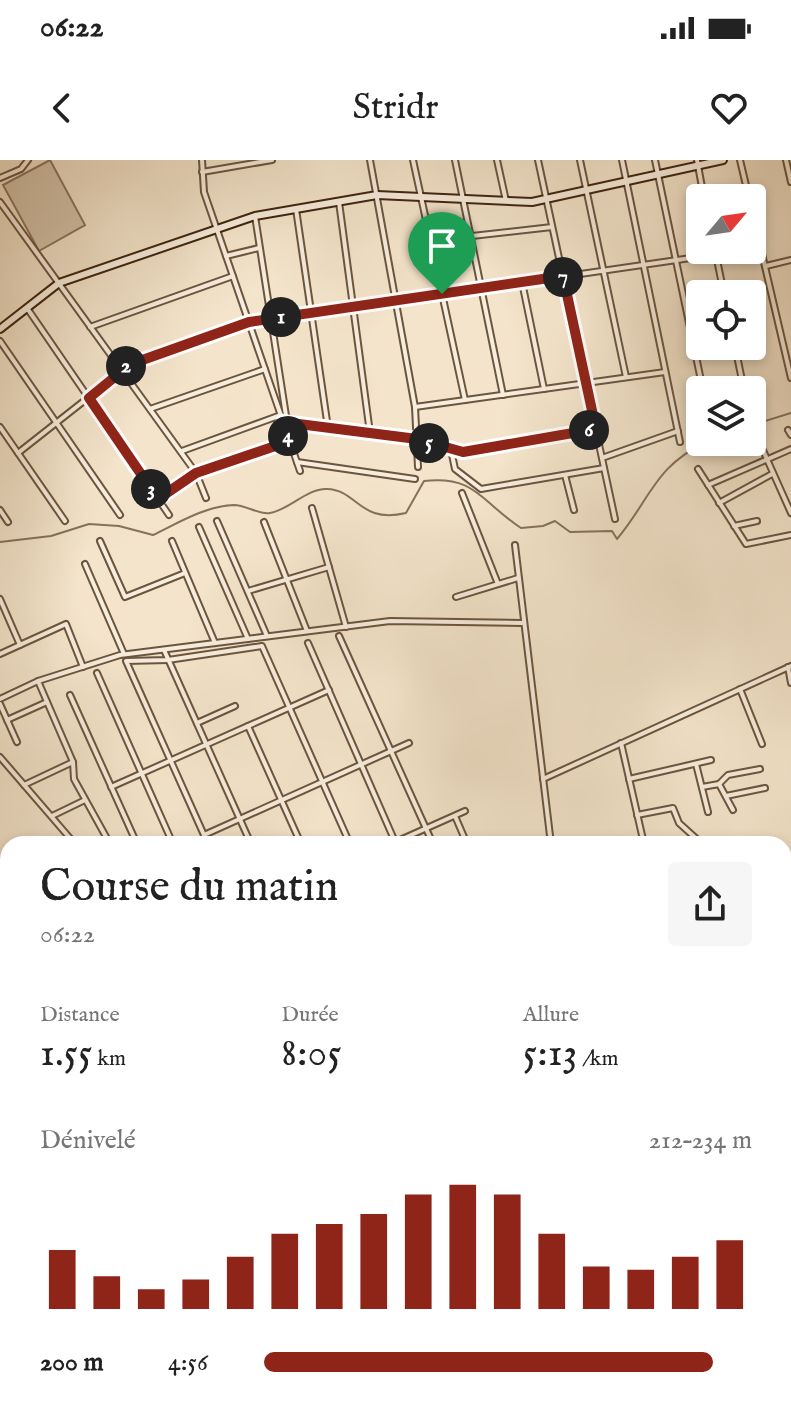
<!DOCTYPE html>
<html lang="fr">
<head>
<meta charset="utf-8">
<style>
	:root { --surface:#fff; --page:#f6f6f6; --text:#222; --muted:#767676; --accent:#8f2418 }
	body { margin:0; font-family:"IM FELL English",serif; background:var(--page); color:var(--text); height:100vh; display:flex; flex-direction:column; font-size:30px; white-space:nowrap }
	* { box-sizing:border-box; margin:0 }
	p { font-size:26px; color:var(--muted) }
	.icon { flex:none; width:44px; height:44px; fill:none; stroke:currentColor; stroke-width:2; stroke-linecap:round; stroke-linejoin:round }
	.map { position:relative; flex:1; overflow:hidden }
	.details { position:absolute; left:0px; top:676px; width:792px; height:572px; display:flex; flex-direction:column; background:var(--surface); border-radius:24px 24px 0 0; box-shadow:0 4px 12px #0003 }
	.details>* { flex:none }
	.needle { width:52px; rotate:61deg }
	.fabs { position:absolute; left:686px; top:24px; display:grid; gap:16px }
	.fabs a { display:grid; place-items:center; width:80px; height:80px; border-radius:8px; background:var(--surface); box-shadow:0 4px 12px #0003; font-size:40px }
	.pin { position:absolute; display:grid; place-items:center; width:68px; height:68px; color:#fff; margin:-82px -34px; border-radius:50% 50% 50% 0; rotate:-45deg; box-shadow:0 0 8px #0007 }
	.pin .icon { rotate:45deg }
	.km { position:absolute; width:40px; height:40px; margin:-20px; border-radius:50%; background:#222; color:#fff; font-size:22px; line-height:40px; text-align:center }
	.round { display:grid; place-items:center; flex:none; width:84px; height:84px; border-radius:8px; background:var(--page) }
	.head { display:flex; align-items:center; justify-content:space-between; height:136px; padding:0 40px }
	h1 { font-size:44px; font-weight:600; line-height:60px }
	.figures { display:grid; grid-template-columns:repeat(3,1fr); gap:12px; height:136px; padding:8px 40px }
	.figures div { display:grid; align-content:center }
	.figures b { font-size:40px; font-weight:600 }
	.figures small { font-size:22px; font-weight:400 }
	.figures p { font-size:22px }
	.chart { height:224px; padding:16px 40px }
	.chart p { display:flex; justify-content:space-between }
	.chart svg { width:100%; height:144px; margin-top:8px; stroke:var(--accent); stroke-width:6 }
	ul { padding:0 40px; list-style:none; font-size:26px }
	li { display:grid; grid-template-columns:128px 96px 1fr; align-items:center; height:60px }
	li i { height:20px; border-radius:10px; background:var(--accent) }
	.status { display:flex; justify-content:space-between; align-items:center; height:56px; padding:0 40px; background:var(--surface); direction:ltr }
	.status svg { height:22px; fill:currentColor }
	header { display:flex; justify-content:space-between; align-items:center; height:104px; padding:0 40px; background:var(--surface); font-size:36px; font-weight:600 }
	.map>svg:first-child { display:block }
	.green { fill:#d4c4ab; stroke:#8a745e; stroke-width:2 }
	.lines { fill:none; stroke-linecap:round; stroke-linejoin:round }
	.stream { stroke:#86715a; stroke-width:2 }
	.street-casing { stroke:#6c553f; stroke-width:8 }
	.secondary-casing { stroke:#3f2510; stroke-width:10 }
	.street { stroke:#f7eddd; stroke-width:4 }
	.secondary { stroke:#f7eddd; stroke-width:6 }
	.route-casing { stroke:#fff; stroke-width:16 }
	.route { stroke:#8f2418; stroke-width:10 }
</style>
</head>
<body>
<div class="status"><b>06:22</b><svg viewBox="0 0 49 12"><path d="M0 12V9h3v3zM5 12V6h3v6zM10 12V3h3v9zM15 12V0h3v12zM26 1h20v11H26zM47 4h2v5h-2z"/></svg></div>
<header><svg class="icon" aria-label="back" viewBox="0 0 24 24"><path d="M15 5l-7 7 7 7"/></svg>Stridr<svg class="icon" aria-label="heart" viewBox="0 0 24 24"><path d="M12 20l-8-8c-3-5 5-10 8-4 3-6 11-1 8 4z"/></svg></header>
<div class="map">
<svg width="791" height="1248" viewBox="0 0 791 1248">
	<rect width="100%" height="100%" fill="#f3e4cb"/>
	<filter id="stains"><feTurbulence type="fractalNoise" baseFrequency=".0025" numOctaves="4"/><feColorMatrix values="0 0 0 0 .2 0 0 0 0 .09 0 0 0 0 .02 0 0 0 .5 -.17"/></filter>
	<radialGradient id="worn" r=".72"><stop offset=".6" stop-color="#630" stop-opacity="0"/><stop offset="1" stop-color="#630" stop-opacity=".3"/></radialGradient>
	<polygon class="green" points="50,0 85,65 39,91 3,25"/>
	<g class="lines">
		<g class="stream">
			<polyline points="752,265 791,253"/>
			<path d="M0 382 51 376 89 364 119 366 153 375C178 363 205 346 234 345 246 345 259 355 270 353 289 350 307 328 327 329 358 330 359 364 406 353L424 321C476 315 481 342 521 368L543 366 555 361 570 372 612 371 617 379C650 340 655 305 707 282"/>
		</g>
		<g class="street-casing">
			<g id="street">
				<polyline points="202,0 204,32 300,311"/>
				<polyline points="370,0 415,247 418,307"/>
				<polyline points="413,0 465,240"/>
				<polyline points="455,0 503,235"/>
				<polyline points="497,0 506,41"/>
				<polyline points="538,0 615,359"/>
				<polyline points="580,0 626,217"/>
				<polyline points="622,0 680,282"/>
				<polyline points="655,0 703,230"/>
				<polyline points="697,0 704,38"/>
				<polyline points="740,0 749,38"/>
				<polyline points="786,0 791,22"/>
				<polyline points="202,12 272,0"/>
				<polyline points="0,18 21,9 28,0"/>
				<polyline points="0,42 196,313 206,338"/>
				<polyline points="339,42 370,273"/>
				<polyline points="296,49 328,268"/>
				<polyline points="752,51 791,218"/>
				<polyline points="255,56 287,262"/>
				<polyline points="472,76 552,67"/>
				<polyline points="715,90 724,134"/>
				<polyline points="226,96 259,88"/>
				<polyline points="766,106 791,100"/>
				<polyline points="522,122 544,229"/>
				<polyline points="27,148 169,355"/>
				<polyline points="90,167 233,116"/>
				<polyline points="0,181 120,355"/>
				<polyline points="735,186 744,230"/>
				<polyline points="120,208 249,162 746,90"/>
				<polyline points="415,247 665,212"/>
				<polyline points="150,249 265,209"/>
				<polyline points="283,262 417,279 463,292 596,269"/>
				<polyline points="0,267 65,361"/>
				<polyline points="788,270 791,275"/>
				<polyline points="758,279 791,353"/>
				<polyline points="451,290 455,309 481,329 604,308"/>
				<polyline points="182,291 281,255"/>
				<polyline points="18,293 122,211"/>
				<polyline points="602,298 678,271"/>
				<polyline points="297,302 415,319"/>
				<polyline points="698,309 746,384 791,375"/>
				<polyline points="565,315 574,350"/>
				<polyline points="708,325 791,289"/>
				<polyline points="462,333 498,424"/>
				<polyline points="158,339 196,313 290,281"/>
				<polyline points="719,343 772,314"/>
				<polyline points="312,348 346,467"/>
				<polyline points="0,350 8,362"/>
				<polyline points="217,361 267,476"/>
				<polyline points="264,362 307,471"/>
				<polyline points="734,366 757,361"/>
				<polyline points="199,367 248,479"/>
				<polyline points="100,381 125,437 185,413"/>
				<polyline points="172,381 215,483"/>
				<polyline points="515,385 551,684"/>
				<polyline points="85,404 124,494"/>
				<polyline points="248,431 329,407"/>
				<polyline points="456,437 518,418"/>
				<polyline points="0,439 20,485"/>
				<polyline points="339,476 433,684"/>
				<polyline points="308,483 396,684"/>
				<polyline points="164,490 251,684"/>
				<polyline points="0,494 66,464 83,507"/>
				<polyline points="788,507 791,523"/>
				<polyline points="97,513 173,684"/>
				<polyline points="38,521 73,602 74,619 110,684"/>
				<polyline points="740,529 762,584"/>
				<polyline points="70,535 137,684"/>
				<polyline points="0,539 38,521 120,495 390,461 522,463"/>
				<polyline points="0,544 17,582"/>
				<polyline points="7,560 47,542"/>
				<polyline points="197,563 235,546"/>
				<polyline points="248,566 301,684"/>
				<polyline points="621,583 644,684"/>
				<polyline points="0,597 75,684"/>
				<polyline points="696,604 708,652"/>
				<polyline points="543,619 791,506"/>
				<polyline points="629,619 711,600"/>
				<polyline points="719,624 733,650"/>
				<polyline points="24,625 73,602"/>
				<polyline points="111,627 329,530"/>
				<polyline points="702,627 719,624 728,615 760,609"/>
				<polyline points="726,636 765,628"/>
				<polyline points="637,655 673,648 679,663 700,682"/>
				<polyline points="52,656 85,640"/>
				<polyline points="455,656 467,684"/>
				<polyline points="204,675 409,583"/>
				<polyline points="208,684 126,501 168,500 262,486 350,684"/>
				<polyline points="391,684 465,651"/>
				<polyline points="784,776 791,775"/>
				<polyline points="0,868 8,864"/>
				<polyline points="0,878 8,896"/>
				<polyline points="0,987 8,1004"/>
				<polyline points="0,1055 8,1051"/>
				<polyline points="0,1101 8,1119"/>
				<polyline points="784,1228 791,1225"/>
				<polyline points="25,1240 29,1248"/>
				<polyline points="62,1240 65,1248"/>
				<polyline points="213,1240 216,1248"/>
				<polyline points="259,1240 263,1248"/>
				<polyline points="355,1240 359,1248"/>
				<polyline points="378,1240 381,1248"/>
				<polyline points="446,1240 449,1248"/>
				<polyline points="488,1240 491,1248"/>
				<polyline points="533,1240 536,1248"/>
				<polyline points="576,1240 578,1248"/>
				<polyline points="653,1240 658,1248"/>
				<polyline points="0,1242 8,1238"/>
				<polyline points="656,1244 665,1240"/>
				<polyline points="86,1248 104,1240"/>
				<polyline points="146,1248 161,1242"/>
				<polyline points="306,1248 324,1240"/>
				<polyline points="506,1248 526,1240"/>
				<polyline points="743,1248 759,1240"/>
			</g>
		</g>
		<g class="secondary-casing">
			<polyline id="secondary" points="0,169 59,123 255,56 377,35 532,42 723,0"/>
		</g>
		<use href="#street" class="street"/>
		<use href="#secondary" class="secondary"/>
	</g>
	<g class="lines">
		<g class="route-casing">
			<polygon id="route" points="563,116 596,269 463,292 417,279 283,262 290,281 196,313 158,339 89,238 122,211 120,208 249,162"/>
		</g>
		<use href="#route" class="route"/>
	</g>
	<rect width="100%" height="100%" filter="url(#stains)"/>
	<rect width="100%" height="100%" fill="url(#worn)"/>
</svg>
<div class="fabs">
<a><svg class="needle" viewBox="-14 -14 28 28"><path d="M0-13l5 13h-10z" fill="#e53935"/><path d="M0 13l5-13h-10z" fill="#767676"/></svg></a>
<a><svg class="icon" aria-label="locate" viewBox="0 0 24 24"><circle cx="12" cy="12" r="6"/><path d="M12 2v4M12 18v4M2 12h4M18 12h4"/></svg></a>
<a><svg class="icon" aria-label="layers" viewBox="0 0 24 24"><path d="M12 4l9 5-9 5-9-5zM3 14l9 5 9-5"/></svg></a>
</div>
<div class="pin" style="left:442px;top:134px;background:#1e9e55"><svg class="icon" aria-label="arrive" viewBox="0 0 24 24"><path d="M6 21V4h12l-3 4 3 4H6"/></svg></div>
<b class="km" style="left:281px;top:157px">1</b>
<b class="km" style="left:126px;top:206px">2</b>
<b class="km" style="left:151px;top:329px">3</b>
<b class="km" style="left:288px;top:276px">4</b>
<b class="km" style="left:429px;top:283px">5</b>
<b class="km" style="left:589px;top:270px">6</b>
<b class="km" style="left:563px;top:117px">7</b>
<section class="details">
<div class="head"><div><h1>Course du matin</h1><p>06:22</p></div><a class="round"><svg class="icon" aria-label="share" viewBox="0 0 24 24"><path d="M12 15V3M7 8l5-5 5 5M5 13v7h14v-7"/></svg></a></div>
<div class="figures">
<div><p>Distance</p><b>1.55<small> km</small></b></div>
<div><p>Durée</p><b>8:05</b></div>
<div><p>Allure</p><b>5:13<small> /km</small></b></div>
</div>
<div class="chart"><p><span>Dénivelé</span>212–234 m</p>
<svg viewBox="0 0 160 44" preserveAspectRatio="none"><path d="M5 44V26M15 44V34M25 44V38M35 44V35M45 44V28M55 44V21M65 44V18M75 44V15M85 44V9M95 44V6M105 44V9M115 44V21M125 44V31M135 44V32M145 44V28M155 44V23"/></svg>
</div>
<ul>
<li><b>200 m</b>4:56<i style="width:92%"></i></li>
</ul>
</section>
</div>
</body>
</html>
